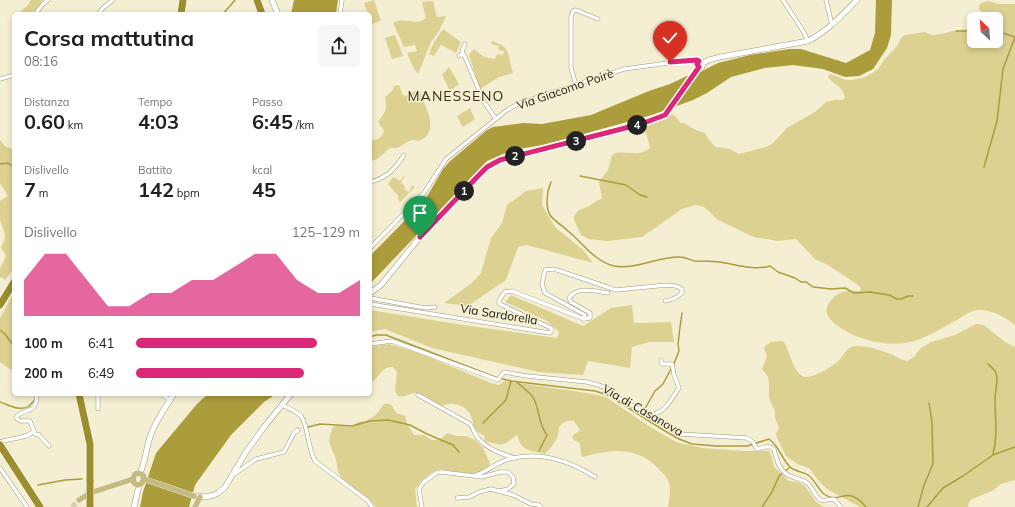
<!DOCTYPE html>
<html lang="it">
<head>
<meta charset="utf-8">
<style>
	:root { --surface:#fff; --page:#f6f6f6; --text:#202124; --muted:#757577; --accent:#db2777 }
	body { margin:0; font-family:Mulish,sans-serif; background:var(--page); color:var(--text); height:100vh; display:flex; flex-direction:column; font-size:15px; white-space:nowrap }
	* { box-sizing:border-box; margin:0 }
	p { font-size:13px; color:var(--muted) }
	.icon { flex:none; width:22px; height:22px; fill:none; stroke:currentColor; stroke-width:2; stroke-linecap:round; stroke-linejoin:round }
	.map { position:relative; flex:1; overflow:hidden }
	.panel { position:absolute; left:12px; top:12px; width:360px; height:384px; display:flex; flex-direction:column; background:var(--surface); border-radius:6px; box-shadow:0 2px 6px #0003 }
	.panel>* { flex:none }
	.needle { width:26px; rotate:334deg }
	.tools { position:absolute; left:967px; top:12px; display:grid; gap:8px }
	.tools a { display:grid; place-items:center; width:36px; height:36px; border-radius:6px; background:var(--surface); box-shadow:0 2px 6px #0003; font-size:20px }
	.pin { position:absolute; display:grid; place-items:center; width:34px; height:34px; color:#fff; margin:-41px -17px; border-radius:50% 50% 50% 0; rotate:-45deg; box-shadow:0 0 4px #0007 }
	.pin .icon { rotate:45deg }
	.km { position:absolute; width:20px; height:20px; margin:-10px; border-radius:50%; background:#222; color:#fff; font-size:11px; line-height:20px; text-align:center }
	.round { display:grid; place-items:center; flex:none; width:42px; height:42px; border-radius:6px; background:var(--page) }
	.summary { display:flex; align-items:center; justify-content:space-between; height:68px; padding:0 12px }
	h1 { font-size:22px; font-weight:700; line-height:30px }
	.stats { display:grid; grid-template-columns:repeat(3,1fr); gap:6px; height:68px; padding:4px 12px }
	.stats div { display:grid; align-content:center }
	.stats b { font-size:20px; font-weight:700 }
	.stats small { font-size:11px; font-weight:400 }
	.stats p { font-size:11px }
	.chart { height:112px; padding:8px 12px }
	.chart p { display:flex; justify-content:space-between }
	.chart svg { width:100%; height:72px; margin-top:4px; fill:var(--accent); opacity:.7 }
	ul { padding:0 12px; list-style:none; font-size:13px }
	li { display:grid; grid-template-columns:64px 48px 1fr; align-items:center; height:30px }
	li i { height:10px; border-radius:5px; background:var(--accent) }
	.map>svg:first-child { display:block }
	.green { fill:#dcd190 }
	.water { fill:#ab9c3c }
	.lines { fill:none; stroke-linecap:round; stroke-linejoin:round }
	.stream { stroke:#ab9c3c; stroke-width:1.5 }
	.primary-tunnel { stroke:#d4cfb5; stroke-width:5.5; stroke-dasharray:5.5 3; stroke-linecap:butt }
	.minor-casing { stroke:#9e997e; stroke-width:4.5 }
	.secondary-casing { stroke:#9e997e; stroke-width:6 }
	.primary-casing { stroke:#fff; stroke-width:6 }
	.motorway-casing { stroke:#fff; stroke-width:8 }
	.minor { stroke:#fff; stroke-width:3.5 }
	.secondary { stroke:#fff; stroke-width:5 }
	.primary { stroke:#c4bb82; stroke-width:5.5 }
	.motorway { stroke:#9c8d2f; stroke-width:7 }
	.motorway-bridge-casing { stroke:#fff; stroke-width:8; stroke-linecap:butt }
	.motorway-bridge { stroke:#9c8d2f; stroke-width:7 }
	.route-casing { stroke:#fff; stroke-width:8 }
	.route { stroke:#db2777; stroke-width:5 }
	.labels { text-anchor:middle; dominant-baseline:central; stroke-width:3; stroke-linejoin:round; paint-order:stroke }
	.street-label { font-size:12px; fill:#1e1c11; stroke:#f4efd2 }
	.quarter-label { font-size:14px; letter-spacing:1px; fill:#343018; stroke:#f4efd2 }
</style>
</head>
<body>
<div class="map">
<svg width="1015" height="507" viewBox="0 0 1015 507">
	<rect width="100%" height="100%" fill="#f4efd2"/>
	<g class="green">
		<path d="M31 0H43C33 13 34 14 17 14L27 6Z"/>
		<polygon points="374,0 381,21 371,24 370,14 368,14 364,3"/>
		<path d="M428 1H433L437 17 446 16 439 31 431 42 418 74 414 69 407 53 417 51 415 45 404 47 393 23C405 16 416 27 426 18L422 2Z"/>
		<path d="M988 1 998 4H1015V325C1007 318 991 309 979 310 970 310 963 317 955 321 944 327 925 338 914 341 893 347 867 342 849 333 840 328 827 320 826 310 833 293 842 290 860 291L861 288 857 284 828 265 815 259 796 239 778 241 754 237 718 220 704 207 695 205 682 209 642 237 607 241 589 239 581 235 574 220V216L579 210 589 206 602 198 599 182 608 170 612 155C621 148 637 159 650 148L645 128 647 124 665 118 672 114 677 118 680 123H684L696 130 705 133 709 140 716 147 730 149 739 154 766 147 772 144 787 128 815 112 826 102 835 100H842L845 98C843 86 834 85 828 77L830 74 846 80H853L866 77 878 69 884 60 897 46 902 37 905 35 925 32 931 35H934C950 33 957 28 974 30V41H996V19H987L979 9V5L981 3Z"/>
		<polygon points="443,29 461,42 456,53 441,45 434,56 429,54 434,42"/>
		<polygon points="395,35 403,56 392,59 385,38"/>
		<path d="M492 41C513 48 507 55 513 73L499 77 480 89 469 55 474 49 484 57 495 59 497 54 503 55 504 51 498 50 499 46 491 44Z"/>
		<polygon points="449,67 459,84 450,91 442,75"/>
		<path d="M399 85 402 94 405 96 417 90 420 92C425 106 440 131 421 140 418 142 416 140 413 140 402 142 404 149 390 148L377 159 372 161 370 158V141C377 140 382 138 384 131L378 122C385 112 388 110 385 97L392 91 394 86Z"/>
		<polygon points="470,108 475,119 463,127 457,116"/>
		<path d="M0 140 5 146 14 150V268L5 280 0 277V269L6 256 1 247C8 235 4 232 0 220 0 215 0 207 0 201L8 196 0 183Z"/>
		<polygon points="404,176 405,176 401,183 405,186 404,189 409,192 412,185 415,187 400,202 398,198 399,197 388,184 393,177 400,181"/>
		<polygon points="543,188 542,205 555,227 583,250 593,263 527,245 518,247 506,280 468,306 444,303 472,283 481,273 491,238 502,223 507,205 526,191"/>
		<polygon points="14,292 14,372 0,362 0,318"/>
		<polygon points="511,295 583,326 611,308 632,305 634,323 671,322 674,342 649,342 632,347 630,368 588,361 583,375 539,372 432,348 385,329 370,332 370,310 463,325 557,338 559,332 547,321 505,302"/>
		<path d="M976 324 984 325 1005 342 1015 347V480L1001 484 992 491 972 499 969 502 968 507H860L827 489 817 479 809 468 797 464 786 456 777 438 776 434 779 428 775 418V411L769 398V384L768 377 762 369 767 357 764 347 771 342 783 341C791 352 791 370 804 377 816 377 828 369 837 362 844 356 847 345 857 346 869 346 883 351 893 355 898 358 902 360 907 361L914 357 921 348 931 342 955 335Z"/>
		<path d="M389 344 419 353 491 383 499 385 504 381 587 393 606 397 647 425 676 442 702 448 744 451H769L771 455 774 467 789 481 798 482 805 486 816 502 824 507H668C669 499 671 491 669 483 668 477 661 472 658 468 636 446 611 449 583 457L581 455 580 443 574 440 572 436 580 430 574 421C567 420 563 422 559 427 559 439 553 445 545 454 536 451 527 453 521 444 519 441 518 438 517 435 508 442 504 447 493 443 488 442 487 443 484 440L485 436C473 431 475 426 471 416 466 405 451 401 442 406 436 403 423 393 416 393 409 393 405 398 398 396L395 391 397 372 393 367C381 366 379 379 370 383V347Z"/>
		<path d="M384 404C393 402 393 409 397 414H401L405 416 407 423 414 435H424L432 440H436L441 439 447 433 456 436H466L475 440 483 448 490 463 489 467 477 473 471 474 440 469 431 473 421 481 415 489 417 507H376C368 494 350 490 341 477 337 471 337 463 335 456 329 443 327 441 333 427L337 426 351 427 358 422 365 421 375 416Z"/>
	</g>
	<g class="water">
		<polygon points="294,0 338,0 336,14 291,14"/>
		<polygon points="876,0 892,0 891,35 887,48 873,69 859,76 845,77 823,69 793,65 765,68 731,77 707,93 693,100 652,115 544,145 512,150 487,161 370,284 370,256 425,200 443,169 449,162 487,130 493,127 523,123 542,124 591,115 649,91 670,84 689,75 700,72 718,63 750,55 789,49 801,49 846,63 870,50 875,33"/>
		<polygon points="208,394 276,394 264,402 231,435 195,485 189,507 140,507 143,492 156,453 197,404"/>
	</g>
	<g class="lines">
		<g class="stream">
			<polyline points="223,14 235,0"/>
			<polyline points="956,31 974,31"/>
			<polyline points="996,31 1015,37"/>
			<polyline points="0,164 8,163 14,167"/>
			<polyline points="984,167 997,121 1003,69 1015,37"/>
			<polyline points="580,176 626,185 640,195 647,197"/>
			<path d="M551 182C547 191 545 206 550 215 554 221 563 226 568 231 583 243 594 261 614 266 636 270 659 256 680 257 685 257 690 260 695 261 703 261 711 261 719 262 735 264 755 271 770 266L778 272 795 278 801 282H806L813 287 831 289 845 288 854 293 870 292 889 295 897 299H901L908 296H913"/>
			<polyline points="0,330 5,334 14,346"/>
			<path d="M370 337 376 335H386L495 377 511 381 595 391 608 395 665 431 679 439 692 444 717 446H747L769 439C780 447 780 456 789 466 794 472 802 471 808 475 815 480 818 489 824 494 840 506 846 483 866 507"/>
			<path d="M988 364C990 366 995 370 996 373 999 381 995 390 995 398 995 417 998 435 993 454"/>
			<polyline points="673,366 679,351 678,344 680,327 682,313"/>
			<path d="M517 382C521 386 530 393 533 397 540 410 538 424 547 435L539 451"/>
			<path d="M0 402C9 405 20 412 29 406 33 402 37 397 41 394"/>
			<polyline points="641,416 651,398 655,391 663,384 671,369"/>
			<polyline points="483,423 506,400 511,381"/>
			<polyline points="308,427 320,424 352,426 370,421 388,420 410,425 427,434 453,445 459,452"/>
			<polyline points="38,485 65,480 82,479"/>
			<polyline points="762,507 772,492 779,476 789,468"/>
			<polyline points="918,507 924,485 933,464 932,422 929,403"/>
			<polyline points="927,507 943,488 963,476 993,455 1015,447"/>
		</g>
		<polyline class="primary-tunnel" points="72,507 79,500"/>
		<g class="minor-casing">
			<g id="minor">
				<polyline points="783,0 803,31 808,41"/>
				<polyline points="826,0 832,25"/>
				<polyline points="35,14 43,4 48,0"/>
				<polyline points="98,14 103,8 113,0"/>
				<polyline points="340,14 342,0"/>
				<polyline points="463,54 462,51 465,44"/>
				<polyline points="459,56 463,54 465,57 484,102 496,119"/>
				<polyline points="0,79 14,75"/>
				<polyline points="576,85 571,68 571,17 573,11 576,10 598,19"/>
				<path d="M370 182C387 178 395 169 404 155"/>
				<polyline points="370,248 424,193 446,159 507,110 518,104 624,69 683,61 699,61"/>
				<path d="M557 270 616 290 667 285 676 286 682 289V293C677 298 672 300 665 301"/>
				<polyline points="370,298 425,308 435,307"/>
				<polyline points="370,304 550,333 552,330 551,328 502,305 499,303 499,300 505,292 512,291 584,319 585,315 545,293 542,284 545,270 554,269"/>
				<path d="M584 319 590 318V313L571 302 569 298C577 286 595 291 608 293"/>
				<path d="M370 344 392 341 498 380 504 372 527 376 587 382 598 385 607 388 615 395 629 404 643 410 680 434 747 438 753 442 757 449C764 449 767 444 774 449 776 459 779 470 788 475 794 478 800 479 806 482 812 485 816 499 821 500 825 501 830 499 834 499L841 507"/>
				<polyline points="161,394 170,400"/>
				<path d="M418 395 470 424C474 429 474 434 478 438 487 449 502 454 515 458"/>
				<path d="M282 405C288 408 296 411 301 416 308 425 308 449 315 461L368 501 372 507"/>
				<polyline points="98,409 98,394"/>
				<path d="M649 415C666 413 670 400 679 388L674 375 672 364H662L661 360"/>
				<polyline points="34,431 35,434 39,435 49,446"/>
				<path d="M0 442C10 438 26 439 34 431L30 421H21L17 419 16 417C27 406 36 416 37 394"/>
				<polyline points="0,468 27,507"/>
				<polyline points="233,475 256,459 284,452 294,433 298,430"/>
				<path d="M476 475C487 472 496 463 506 460 538 450 568 460 595 477"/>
				<polyline points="457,498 469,497 479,492 491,489 513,495 531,504 539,505 541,507"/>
				<polyline points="422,507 419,489 424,482 436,473 442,472 482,477 500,472 508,472 513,477 514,484 508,489 500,491"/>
			</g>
		</g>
		<g class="secondary-casing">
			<g id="secondary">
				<polyline points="272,0 278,14"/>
				<polyline points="699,67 697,65 698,62 700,61 703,63"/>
				<path d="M370 293 381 285 420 237 487 167 501 160 641 125C650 122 661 119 668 112L696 71 699 67H702L703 63 709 60 720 57 808 41C828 31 842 15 857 0"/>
				<path d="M140 473C145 462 146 450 150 437 155 421 165 408 174 394"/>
				<polyline points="197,496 205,497 214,495 218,493 225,487 246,452 264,427 291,394"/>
				<polyline points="134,507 139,485"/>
			</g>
		</g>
		<g class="primary-casing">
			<g id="primary">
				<polyline points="133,479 135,474 138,473 143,475 144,479"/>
				<polyline points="133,479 134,483 137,485 141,484 144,479"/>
				<polyline points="144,479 194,496"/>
				<polyline points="79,500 90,493 133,479"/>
				<polyline points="195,507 200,497"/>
			</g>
		</g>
		<g class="motorway-casing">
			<g id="motorway">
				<polyline points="257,0 262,14"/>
				<polyline points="181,14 183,0"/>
				<polyline points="0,305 14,282"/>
				<polyline points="79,394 90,444 90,481"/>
				<polyline points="0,445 40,507"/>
			</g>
		</g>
		<use href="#minor" class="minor"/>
		<use href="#secondary" class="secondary"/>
		<use href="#primary" class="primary"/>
		<use href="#motorway" class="motorway"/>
		<g class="motorway-bridge-casing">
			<polyline id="motorway-bridge" points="90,506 90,481"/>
		</g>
		<use href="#motorway-bridge" class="motorway-bridge"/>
	</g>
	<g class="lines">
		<g class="route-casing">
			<polyline id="route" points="420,237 478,176 487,167 500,160 641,124 665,115 699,67 697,64 699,61 697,60 670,62"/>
		</g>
		<use href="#route" class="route"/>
	</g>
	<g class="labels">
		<g class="street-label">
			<text transform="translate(565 89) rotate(-19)">Via Giacomo Poirè</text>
			<text transform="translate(499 314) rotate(9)">Via Sardorella</text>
			<text transform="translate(643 410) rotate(30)">Via di Casanova</text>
		</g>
		<g class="quarter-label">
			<text x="456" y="96">MANESSENO</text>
		</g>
	</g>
</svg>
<div class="tools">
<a><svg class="needle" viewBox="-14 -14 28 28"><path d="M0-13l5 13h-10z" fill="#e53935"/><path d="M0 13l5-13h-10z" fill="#757577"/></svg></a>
</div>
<div class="pin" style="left:420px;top:237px;background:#1e9e55"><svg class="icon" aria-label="arrive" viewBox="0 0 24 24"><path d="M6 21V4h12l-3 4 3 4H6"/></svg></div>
<div class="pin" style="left:670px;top:62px;background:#d93025"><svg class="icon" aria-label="check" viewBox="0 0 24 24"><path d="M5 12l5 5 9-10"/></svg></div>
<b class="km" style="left:464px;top:191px">1</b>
<b class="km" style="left:515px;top:156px">2</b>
<b class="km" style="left:576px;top:141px">3</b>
<b class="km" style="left:637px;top:125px">4</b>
<section class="panel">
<div class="summary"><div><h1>Corsa mattutina</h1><p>08:16</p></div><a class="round"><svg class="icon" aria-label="share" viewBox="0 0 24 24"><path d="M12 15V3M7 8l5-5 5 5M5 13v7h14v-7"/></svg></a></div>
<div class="stats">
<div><p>Distanza</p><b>0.60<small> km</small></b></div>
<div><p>Tempo</p><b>4:03</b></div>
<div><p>Passo</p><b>6:45<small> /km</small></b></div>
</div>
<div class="stats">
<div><p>Dislivello</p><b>7<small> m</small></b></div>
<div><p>Battito</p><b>142<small> bpm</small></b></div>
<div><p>kcal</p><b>45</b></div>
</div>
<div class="chart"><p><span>Dislivello</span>125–129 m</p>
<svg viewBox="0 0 160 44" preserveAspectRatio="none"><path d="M0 44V22L10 6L20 6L30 22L40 38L50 38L60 30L70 30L80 22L90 22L100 14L110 6L120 6L130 22L140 30L150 30L160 22V44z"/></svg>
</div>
<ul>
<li><b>100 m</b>6:41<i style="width:81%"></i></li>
<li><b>200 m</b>6:49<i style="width:75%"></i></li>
</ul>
</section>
</div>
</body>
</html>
